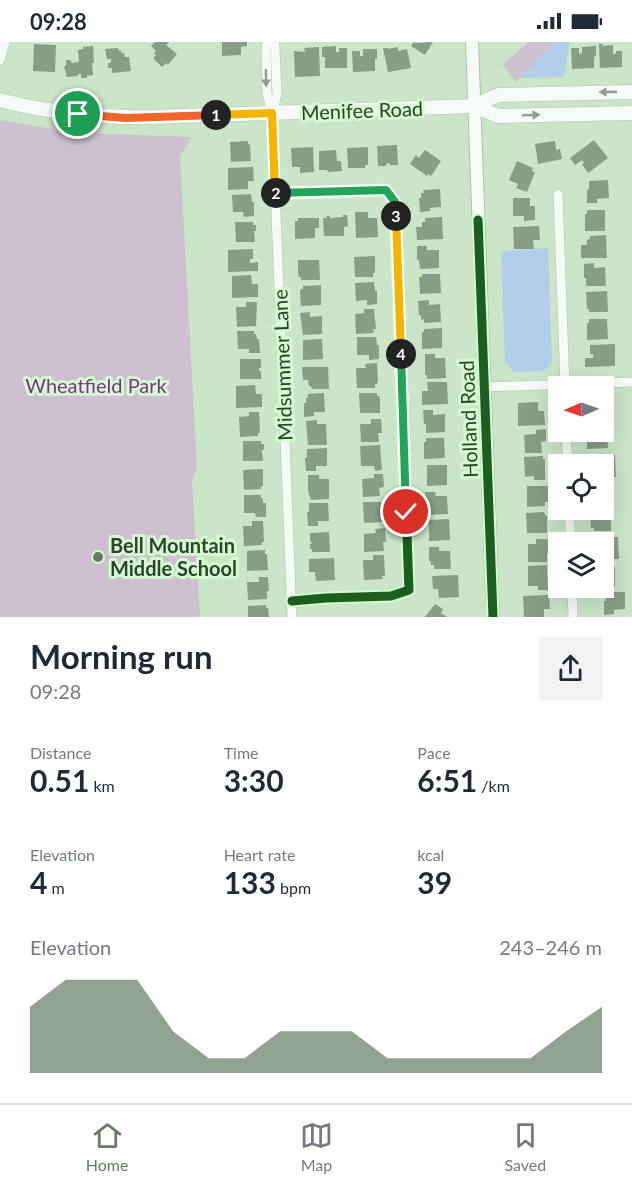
<!DOCTYPE html>
<html lang="en">
<head>
<meta charset="utf-8">
<style>
	:root { --surface:#fff; --page:#f2f2f3; --text:#1f2937; --muted:#747a83; --line:#e0e1e3; --accent:#657b63 }
	body { margin:0; font-family:Lato,sans-serif; background:var(--page); color:var(--text); height:100vh; display:flex; flex-direction:column; font-size:22px; white-space:nowrap }
	* { box-sizing:border-box; margin:0 }
	p { font-size:20px; color:var(--muted) }
	.icon { flex:none; width:33px; height:33px; fill:none; stroke:currentColor; stroke-width:2; stroke-linecap:round; stroke-linejoin:round }
	.map { position:relative; height:575px; overflow:hidden }
	.drawer { display:flex; flex-direction:column; background:var(--surface); flex:1 }
	.drawer>* { flex:none }
	.needle { width:39px; rotate:268deg }
	.tools { position:absolute; left:548px; top:334px; display:grid; gap:12px }
	.tools a { display:grid; place-items:center; width:66px; height:66px; border-radius:0px; background:var(--surface); box-shadow:0 6px 24px #0002; font-size:30px }
	.pin { position:absolute; display:grid; place-items:center; width:51px; height:51px; color:#fff; margin:-26px; border:3px solid #fff; border-radius:50%; box-shadow:0 2px 6px #0007 }
	.km { position:absolute; width:30px; height:30px; margin:-15px; border-radius:50%; background:#222; color:#fff; font-size:16px; line-height:30px; text-align:center }
	.round { display:grid; place-items:center; flex:none; width:63px; height:63px; border-radius:0px; background:var(--page) }
	.summary { display:flex; align-items:center; justify-content:space-between; height:102px; padding:0 30px }
	h1 { font-size:33px; font-weight:700; line-height:45px }
	.figures { display:grid; grid-template-columns:repeat(3,1fr); gap:9px; height:102px; padding:6px 30px }
	.figures div { display:grid; align-content:center }
	.figures b { font-size:30px; font-weight:700 }
	.figures small { font-size:16px; font-weight:400 }
	.figures p { font-size:16px }
	.chart { height:168px; padding:12px 30px }
	.chart p { display:flex; justify-content:space-between }
	.chart svg { width:100%; height:108px; margin-top:6px; fill:var(--accent); opacity:.7 }
	.status { display:flex; justify-content:space-between; align-items:center; height:42px; padding:0 30px; background:var(--surface); direction:ltr }
	.status svg { height:16px; fill:currentColor }
	.dock { display:flex; justify-content:space-around; align-items:center; height:84px; border-top:2px solid var(--line); background:var(--surface); font-size:16px; color:var(--muted) }
	.dock a { display:grid; justify-items:center; gap:3px }
	.dock .active { color:var(--accent) }
	.map>svg:first-child { display:block }
	.green { fill:#cec0d1 }
	.water { fill:#b3cee8 }
	.building { fill:#889d87 }
	.lines { fill:none; stroke-linecap:round; stroke-linejoin:round }
	.street-casing { stroke:#aec3ac; stroke-width:10 }
	.secondary-casing { stroke:#aec3ac; stroke-width:14 }
	.primary-casing { stroke:#aec3ac; stroke-width:15 }
	.street { stroke:#f7fbf7; stroke-width:9 }
	.secondary { stroke:#f7fbf7; stroke-width:12 }
	.primary { stroke:#f7fbf7; stroke-width:14 }
	.cycleway-casing { stroke:#d4fcd0; stroke-width:13 }
	.cycleway { stroke:#1b5e20; stroke-width:9 }
	.oneway { fill:#929e92 }
	.split-1-casing { stroke:#fff; stroke-width:12 }
	.split-2-casing { stroke:#fff; stroke-width:12 }
	.split-3-casing { stroke:#fff; stroke-width:12 }
	.split-4-casing { stroke:#fff; stroke-width:12 }
	.split-5-casing { stroke:#fff; stroke-width:12 }
	.split-1 { stroke:#f0652b; stroke-width:8 }
	.split-2 { stroke:#f5b400; stroke-width:8 }
	.split-3 { stroke:#22a559; stroke-width:8 }
	.split-4 { stroke:#f5b400; stroke-width:8 }
	.split-5 { stroke:#22a559; stroke-width:8 }
	.poi-dot { fill:#657b63; stroke:#d4fcd0; stroke-width:2 }
	.labels { text-anchor:middle; dominant-baseline:central; stroke-width:6; stroke-linejoin:round; paint-order:stroke }
	.street-label { font-size:20px; fill:#2e422c; stroke:#d4fcd0 }
	.park-label { font-size:20px; fill:#7d3088; stroke:#d4fcd0 }
	.poi-label { font-size:20px; font-weight:bold; fill:#2e422c; stroke:#d4fcd0; text-anchor:start }
</style>
</head>
<body>
<div class="status"><b>09:28</b><svg viewBox="0 0 49 12"><path d="M0 12V9h3v3zM5 12V6h3v6zM10 12V3h3v9zM15 12V0h3v12zM26 1h20v11H26zM47 4h2v5h-2z"/></svg></div>
<div class="map">
<svg width="632" height="575" viewBox="0 0 632 575">
	<rect width="100%" height="100%" fill="#cae5c8"/>
	<g class="green">
		<polygon points="528,0 554,0 516,40 503,23"/>
		<polygon points="0,78 47,86 85,91 192,95 180,114 197,427 192,437 200,575 0,575"/>
	</g>
	<g class="water">
		<polygon points="554,0 570,0 564,35 519,36"/>
		<polygon points="548,206 552,321 544,329 514,330 505,320 501,212 505,209"/>
	</g>
	<g class="building">
		<polygon points="155,0 169,0 166,3 177,12 168,23 166,21 162,25 153,16 156,13 154,11 156,9 151,4"/>
		<polygon points="222,0 247,0 247,4 241,5 241,13 222,14"/>
		<polygon points="414,0 416,1 433,0 425,13 411,4"/>
		<polygon points="34,2 56,3 55,30 33,29"/>
		<polygon points="599,2 603,2 603,4 613,3 613,12 616,12 616,9 622,9 622,25 600,26"/>
		<polygon points="93,4 94,21 92,21 93,33 87,34 87,36 81,36 81,32 78,32 78,34 67,35 64,24 66,24 66,18 70,18 72,21 78,20 79,19 78,8 83,7 83,5"/>
		<polygon points="336,4 336,10 339,10 339,6 347,6 347,26 325,26 325,15 322,15 322,5"/>
		<polygon points="596,4 596,14 594,15 594,26 572,27 571,6 579,6 579,12 582,11 582,5"/>
		<polygon points="319,5 320,34 295,35 294,9 305,10 304,6"/>
		<polygon points="398,5 398,9 407,7 411,26 388,30 383,6 388,6 388,7"/>
		<polygon points="118,6 119,9 121,8 121,11 124,11 125,15 129,15 131,29 112,31 112,26 108,26 108,21 111,21 111,17 107,17 105,7"/>
		<polygon points="363,7 377,7 377,17 375,17 375,29 353,30 352,9 360,9 360,14 363,14"/>
		<polygon points="594,98 608,116 588,131 582,122 584,121 582,118 575,123 570,116"/>
		<polygon points="248,99 248,102 250,103 251,119 231,120 230,100"/>
		<polygon points="555,99 556,108 560,107 562,117 538,122 535,102"/>
		<polygon points="397,103 398,123 390,123 390,121 386,122 386,124 378,124 377,104"/>
		<polygon points="313,105 314,130 300,131 300,125 292,125 291,106"/>
		<polygon points="368,105 368,123 365,123 365,126 348,126 347,106"/>
		<polygon points="336,108 337,119 341,119 342,129 328,130 327,128 319,128 319,109"/>
		<polygon points="425,108 441,119 431,134 428,132 427,134 410,122 416,113 419,116"/>
		<polygon points="517,119 533,126 532,129 535,130 527,150 516,146 518,142 509,138"/>
		<polygon points="253,125 254,139 248,139 248,147 228,148 228,126"/>
		<polygon points="608,138 609,156 597,157 597,161 587,161 587,148 589,147 589,139"/>
		<polygon points="440,147 441,165 430,166 430,169 420,170 419,156 421,156 421,151 424,151 423,148"/>
		<polygon points="251,152 252,160 254,160 254,174 244,175 243,170 233,170 232,153"/>
		<polygon points="513,156 530,156 530,164 535,164 535,178 524,179 524,174 513,174"/>
		<polygon points="587,168 605,168 605,189 585,189 585,172 587,172"/>
		<polygon points="355,170 368,170 368,176 377,176 378,195 356,196"/>
		<polygon points="343,173 347,173 348,184 344,185 344,194 324,194 323,176 327,176 326,174 330,174 330,176 343,175"/>
		<polygon points="442,175 443,197 417,198 416,185 422,185 422,180 425,180 425,176"/>
		<polygon points="298,176 319,176 319,186 315,186 315,196 295,197 295,179 298,179"/>
		<polygon points="235,180 253,180 253,183 256,183 256,189 254,189 255,200 236,200"/>
		<polygon points="539,184 540,198 533,198 534,207 514,207 513,185"/>
		<polygon points="606,193 607,216 581,216 581,203 587,203 587,198 590,197 590,194"/>
		<polygon points="417,204 427,204 427,208 439,208 439,226 420,227 419,218 417,218"/>
		<polygon points="253,207 253,217 250,217 250,221 258,220 258,229 228,230 228,208"/>
		<polygon points="375,214 375,231 373,231 373,235 355,235 354,215"/>
		<polygon points="298,218 319,218 320,238 301,238 301,235 299,235 298,231"/>
		<polygon points="594,221 594,226 605,225 606,244 586,244 586,236 584,236 584,222"/>
		<polygon points="422,232 440,232 441,251 420,252 419,235 422,235"/>
		<polygon points="251,233 252,242 258,242 258,255 232,256 232,234"/>
		<polygon points="374,240 375,249 377,249 377,262 367,263 367,258 356,259 355,241"/>
		<polygon points="321,243 321,263 301,264 300,250 301,247 303,247 303,244"/>
		<polygon points="607,249 608,270 589,270 589,267 587,267 586,250"/>
		<polygon points="429,258 429,263 440,262 441,280 424,281 424,277 421,278 421,273 419,273 418,259"/>
		<polygon points="246,260 257,260 256,284 237,285 236,265 246,265"/>
		<polygon points="364,267 374,267 376,287 373,287 374,291 356,292 355,272 364,271"/>
		<polygon points="310,270 310,275 322,274 322,292 303,293 300,271"/>
		<polygon points="589,277 607,277 608,297 587,298 587,281 589,281"/>
		<polygon points="442,286 442,306 422,307 422,290 424,290 424,287"/>
		<polygon points="237,289 254,289 254,292 256,292 257,297 259,297 260,311 249,311 249,307 238,307"/>
		<polygon points="357,295 376,295 377,303 379,303 379,317 369,318 369,313 357,313"/>
		<polygon points="322,297 323,317 303,318 303,298"/>
		<polygon points="615,302 615,324 585,325 585,316 593,316 593,312 590,312 590,303"/>
		<polygon points="425,312 435,312 435,316 445,316 446,336 427,337 427,333 425,333"/>
		<polygon points="240,317 261,317 261,326 259,326 259,329 261,329 261,337 240,337"/>
		<polygon points="377,321 378,338 377,342 375,342 375,346 357,346 356,326 366,326 365,322"/>
		<polygon points="302,325 328,325 329,347 312,347 311,344 309,344 308,338 303,338"/>
		<polygon points="427,340 447,340 448,362 422,363 422,349 428,349"/>
		<polygon points="255,343 256,352 262,352 262,365 236,366 236,344"/>
		<polygon points="324,351 325,370 314,370 314,374 304,375 304,361 306,361 306,356 308,356 308,352"/>
		<polygon points="359,351 377,351 377,354 379,354 380,357 380,371 360,371"/>
		<polygon points="608,359 609,379 603,379 603,360"/>
		<polygon points="538,360 538,369 544,369 545,383 518,384 518,361"/>
		<polygon points="423,368 433,368 433,373 445,372 445,390 426,391 426,382 424,382"/>
		<polygon points="249,370 259,370 260,391 258,391 258,394 240,395 239,375 249,374"/>
		<polygon points="371,377 381,377 382,391 378,391 379,400 361,400 360,382 371,382"/>
		<polygon points="317,378 317,382 326,382 327,403 308,403 306,379"/>
		<polygon points="603,386 607,386 608,406 587,407 587,390 603,390"/>
		<polygon points="546,387 546,399 541,400 542,411 525,411 524,393 536,392 536,388"/>
		<polygon points="426,396 444,396 445,416 424,417 424,400 426,400"/>
		<polygon points="243,399 261,399 261,402 264,402 264,408 262,408 263,419 243,419"/>
		<polygon points="380,403 382,428 375,429 374,424 361,424 360,404"/>
		<polygon points="327,406 327,424 316,424 316,429 306,429 305,416 307,416 307,407"/>
		<polygon points="589,413 615,413 616,435 603,435 603,423 589,423"/>
		<polygon points="543,414 543,417 545,417 545,438 534,438 534,434 525,435 524,415"/>
		<polygon points="427,423 447,423 447,443 427,444"/>
		<polygon points="263,427 263,444 261,444 261,447 244,448 243,428"/>
		<polygon points="374,432 383,432 384,445 379,446 380,454 363,455 362,437 374,436"/>
		<polygon points="308,433 319,433 319,437 329,437 329,457 311,458 308,449"/>
		<polygon points="603,440 612,440 613,458 603,458"/>
		<polygon points="527,444 548,444 548,460 545,460 545,464 527,465"/>
		<polygon points="425,450 435,450 436,454 447,454 448,472 428,473 427,464 426,464"/>
		<polygon points="244,453 261,453 261,456 263,456 263,461 266,461 266,475 256,475 255,471 244,471"/>
		<polygon points="363,460 381,460 381,463 383,463 384,480 364,481"/>
		<polygon points="309,461 328,461 329,479 318,479 318,484 308,484 307,470 309,470"/>
		<polygon points="590,469 611,469 611,489 594,489 594,486 591,486"/>
		<polygon points="544,470 545,473 547,474 547,491 527,491 526,471"/>
		<polygon points="449,477 450,498 429,499 429,478"/>
		<polygon points="252,479 263,479 264,500 262,500 262,503 244,504 243,484 252,484"/>
		<polygon points="385,486 386,500 383,500 384,509 364,510 364,492 376,491 375,487"/>
		<polygon points="329,490 330,510 312,510 312,507 310,507 310,502 312,502 310,498 310,491"/>
		<polygon points="598,495 618,495 619,517 603,517 603,501 598,501"/>
		<polygon points="536,497 549,497 550,511 547,511 547,520 528,520 528,502 536,502"/>
		<polygon points="429,505 439,505 439,509 450,509 451,527 434,527 434,523 431,523 431,519 429,519"/>
		<polygon points="265,508 265,512 267,512 268,528 247,529 247,509"/>
		<polygon points="373,513 384,513 385,534 382,534 383,537 364,538 363,518 373,518"/>
		<polygon points="334,516 335,538 316,539 315,530 309,530 309,517"/>
		<polygon points="603,521 605,521 606,526 615,525 615,545 603,546"/>
		<polygon points="547,523 548,548 538,548 538,544 528,544 528,524"/>
		<polygon points="458,533 459,555 439,556 438,547 433,547 432,534"/>
		<polygon points="259,535 268,535 269,549 267,549 267,557 248,558 247,540 259,540"/>
		<polygon points="605,550 625,550 625,567 614,568 614,572 604,573 604,559 606,559"/>
		<polygon points="549,553 550,567 544,567 544,575 524,575 523,554"/>
		<polygon points="435,562 443,567 441,571 447,575 425,575"/>
		<polygon points="266,563 266,566 268,566 269,575 248,575 248,564"/>
	</g>
	<g class="lines">
		<g class="street-casing">
			<g id="street">
				<polyline points="267,0 266,6 267,51 272,71 292,575"/>
				<polyline points="0,18 5,0"/>
				<polyline points="273,69 277,52 275,5 274,0"/>
				<polyline points="275,152 385,148 395,160 409,548 391,554 326,556 292,559"/>
				<polyline points="558,152 565,345"/>
				<polyline points="484,345 632,340"/>
				<polyline points="566,390 568,423"/>
				<polyline points="569,468 571,501"/>
				<polyline points="572,546 573,575"/>
			</g>
		</g>
		<g class="secondary-casing">
			<polyline id="secondary" points="472,0 493,575"/>
		</g>
		<g class="primary-casing">
			<g id="primary">
				<path d="M0 58C14 61 27 65 41 67 78 73 115 76 152 75L474 64 498 53 632 50"/>
				<polyline points="474,64 498,74 632,71"/>
			</g>
		</g>
		<use href="#street" class="street"/>
		<use href="#secondary" class="secondary"/>
		<use href="#primary" class="primary"/>
		<g class="cycleway-casing">
			<g id="cycleway">
				<polyline points="275,152 385,148 395,160 409,548 391,554 326,556 292,559"/>
				<polyline points="478,178 493,575"/>
			</g>
		</g>
		<use href="#cycleway" class="cycleway"/>
	</g>
	<defs><path id="oneway-solid" d="M-6-.8H1V-3.2L6.5 0L1 3.2V.8H-6Z" transform="scale(1.5)"/></defs>
	<g class="oneway">
		<use href="#oneway-solid" transform="translate(266 36) rotate(89)"/>
		<use href="#oneway-solid" transform="translate(608 50) rotate(178)"/>
		<use href="#oneway-solid" transform="translate(531 73) rotate(-2)"/>
	</g>
	<g class="lines">
		<g class="split-1-casing">
			<polyline id="split-1" points="78,72 125,76 216,73"/>
		</g>
		<g class="split-2-casing">
			<polyline id="split-2" points="216,73 272,71 275,152 276,151"/>
		</g>
		<g class="split-3-casing">
			<polyline id="split-3" points="276,151 386,148 395,160 396,174"/>
		</g>
		<g class="split-4-casing">
			<polyline id="split-4" points="396,174 401,312"/>
		</g>
		<g class="split-5-casing">
			<polyline id="split-5" points="401,312 406,470"/>
		</g>
		<use href="#split-1" class="split-1"/>
		<use href="#split-2" class="split-2"/>
		<use href="#split-3" class="split-3"/>
		<use href="#split-4" class="split-4"/>
		<use href="#split-5" class="split-5"/>
	</g>
	<circle class="poi-dot" cx="98" cy="515" r="6"/>
	<g class="labels">
		<g class="street-label">
			<text transform="translate(362 68) rotate(-2)">Menifee Road</text>
			<text transform="translate(282 323) rotate(-92)">Midsummer Lane</text>
			<text transform="translate(468 377) rotate(-92)">Holland Road</text>
		</g>
		<g class="park-label">
			<text x="96" y="343">Wheatfield Park</text>
		</g>
		<g class="poi-label">
			<text x="110" y="503">Bell Mountain<tspan x="110" dy="23">Middle School</tspan></text>
		</g>
	</g>
</svg>
<div class="tools">
<a><svg class="needle" viewBox="-14 -14 28 28"><path d="M0-13l5 13h-10z" fill="#e53935"/><path d="M0 13l5-13h-10z" fill="#747a83"/></svg></a>
<a><svg class="icon" aria-label="locate" viewBox="0 0 24 24"><circle cx="12" cy="12" r="6"/><path d="M12 2v4M12 18v4M2 12h4M18 12h4"/></svg></a>
<a><svg class="icon" aria-label="layers" viewBox="0 0 24 24"><path d="M12 4l9 5-9 5-9-5zM3 14l9 5 9-5"/></svg></a>
</div>
<div class="pin" style="left:78px;top:72px;background:#1e9e55"><svg class="icon" aria-label="arrive" viewBox="0 0 24 24"><path d="M6 21V4h12l-3 4 3 4H6"/></svg></div>
<div class="pin" style="left:406px;top:470px;background:#d93025"><svg class="icon" aria-label="check" viewBox="0 0 24 24"><path d="M5 12l5 5 9-10"/></svg></div>
<b class="km" style="left:216px;top:73px">1</b>
<b class="km" style="left:276px;top:151px">2</b>
<b class="km" style="left:396px;top:174px">3</b>
<b class="km" style="left:401px;top:312px">4</b>
</div>
<section class="drawer">
<div class="summary"><div><h1>Morning run</h1><p>09:28</p></div><a class="round"><svg class="icon" aria-label="share" viewBox="0 0 24 24"><path d="M12 15V3M7 8l5-5 5 5M5 13v7h14v-7"/></svg></a></div>
<div class="figures">
<div><p>Distance</p><b>0.51<small> km</small></b></div>
<div><p>Time</p><b>3:30</b></div>
<div><p>Pace</p><b>6:51<small> /km</small></b></div>
</div>
<div class="figures">
<div><p>Elevation</p><b>4<small> m</small></b></div>
<div><p>Heart rate</p><b>133<small> bpm</small></b></div>
<div><p>kcal</p><b>39</b></div>
</div>
<div class="chart"><p><span>Elevation</span>243–246 m</p>
<svg viewBox="0 0 160 44" preserveAspectRatio="none"><path d="M0 44V17L10 6L20 6L30 6L40 27L50 38L60 38L70 27L80 27L90 27L100 38L110 38L120 38L130 38L140 38L150 27L160 17V44z"/></svg>
</div>
</section>
<nav class="dock">
<a class="active"><svg class="icon" aria-label="home" viewBox="0 0 24 24"><path d="M3 11l9-7 9 7M6 9v11h12V9"/></svg>Home</a>
<a><svg class="icon" aria-label="map" viewBox="0 0 24 24"><path d="M3 6l6-2 6 2 6-2v14l-6 2-6-2-6 2zM9 4v14M15 6v14"/></svg>Map</a>
<a><svg class="icon" aria-label="saved" viewBox="0 0 24 24"><path d="M7 4h10v16l-5-4-5 4z"/></svg>Saved</a>
</nav>
</body>
</html>
